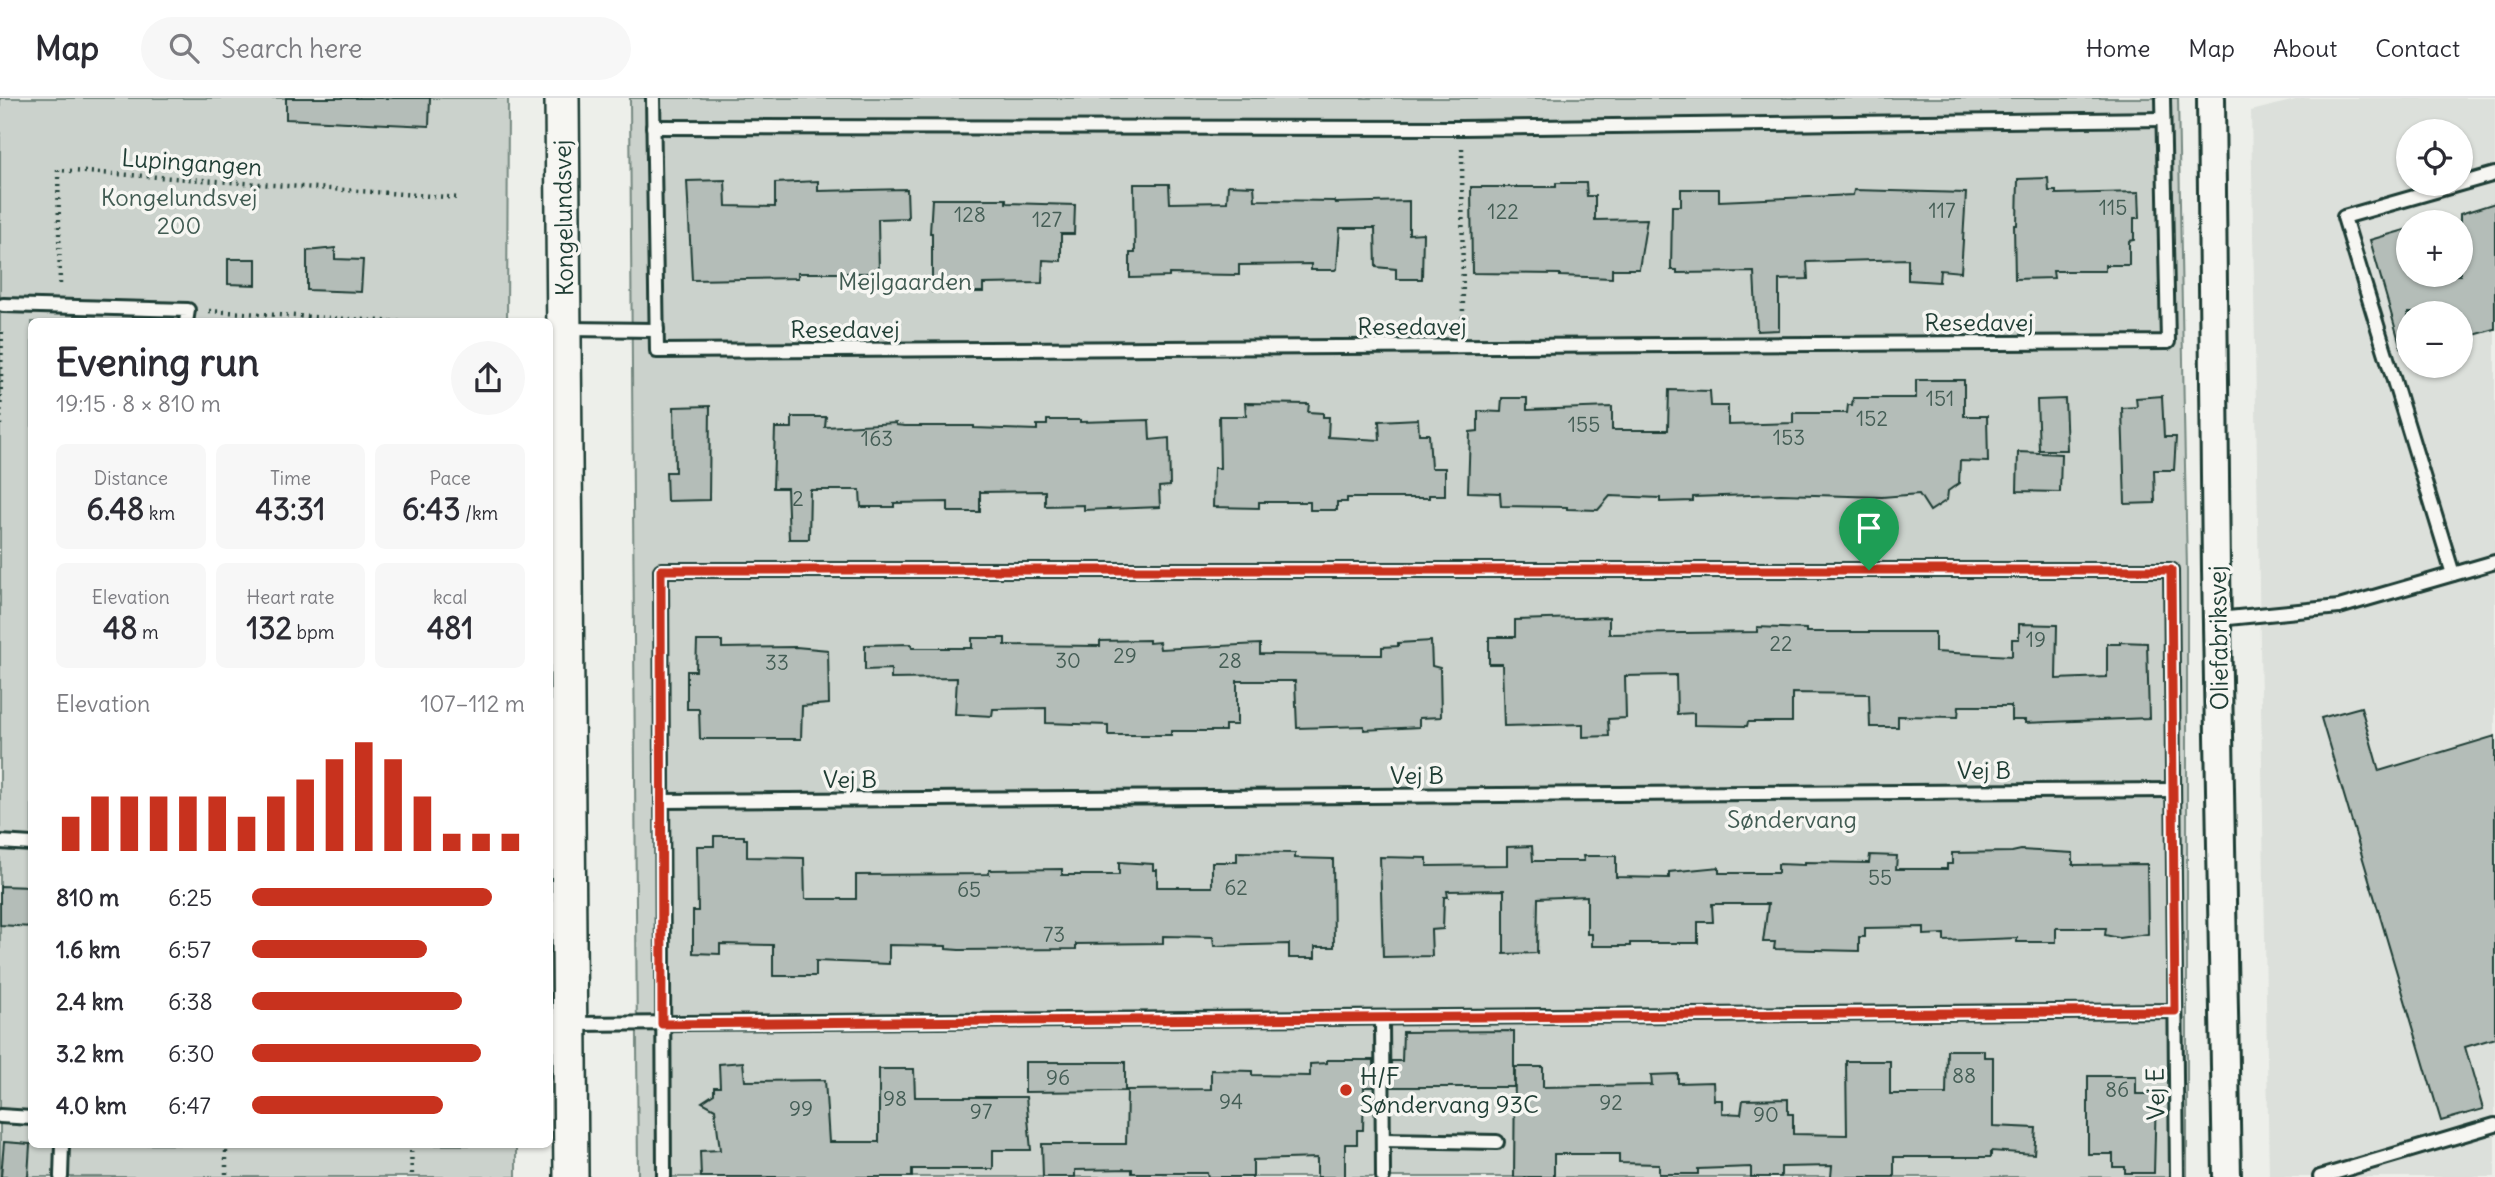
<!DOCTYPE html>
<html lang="en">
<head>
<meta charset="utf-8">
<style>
	:root { --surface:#fff; --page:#f7f7f7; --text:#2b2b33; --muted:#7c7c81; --line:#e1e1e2; --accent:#c8321e }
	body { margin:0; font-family:Delius,sans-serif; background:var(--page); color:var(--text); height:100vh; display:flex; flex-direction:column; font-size:26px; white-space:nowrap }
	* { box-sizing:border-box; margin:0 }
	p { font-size:23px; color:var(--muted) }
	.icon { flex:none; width:38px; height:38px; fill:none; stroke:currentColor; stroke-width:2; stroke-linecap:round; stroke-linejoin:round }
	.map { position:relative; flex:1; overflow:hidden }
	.side { position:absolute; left:28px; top:220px; width:525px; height:830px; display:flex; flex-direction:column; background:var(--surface); border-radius:10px; box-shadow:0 2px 5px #0004 }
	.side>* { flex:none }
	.tools { position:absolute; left:2396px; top:21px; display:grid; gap:14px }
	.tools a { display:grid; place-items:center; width:77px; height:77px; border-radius:50%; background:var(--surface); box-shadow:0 2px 5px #0004; font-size:35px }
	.pin { position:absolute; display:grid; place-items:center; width:60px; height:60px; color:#fff; margin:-72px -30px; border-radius:50% 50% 50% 0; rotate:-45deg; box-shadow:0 0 7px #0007 }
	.pin .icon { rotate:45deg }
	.round { display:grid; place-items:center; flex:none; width:74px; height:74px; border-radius:37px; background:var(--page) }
	.summary { display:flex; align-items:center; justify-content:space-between; height:119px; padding:0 28px }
	h1 { font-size:38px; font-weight:700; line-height:52px }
	.stats { display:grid; grid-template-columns:repeat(3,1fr); gap:10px; height:119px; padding:7px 28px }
	.stats div { display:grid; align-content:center; border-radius:10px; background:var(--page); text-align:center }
	.stats b { font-size:30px; font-weight:700 }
	.stats small { font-size:19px; font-weight:400 }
	.stats p { font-size:19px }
	.chart { height:196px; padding:14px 28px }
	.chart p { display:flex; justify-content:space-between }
	.chart svg { width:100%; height:126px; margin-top:7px; stroke:var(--accent); stroke-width:6 }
	ul { padding:0 28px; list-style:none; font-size:23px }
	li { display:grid; grid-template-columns:112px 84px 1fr; align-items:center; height:52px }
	li i { height:18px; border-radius:9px; background:var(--accent) }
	header { display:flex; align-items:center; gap:42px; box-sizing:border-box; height:98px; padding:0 35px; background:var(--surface); border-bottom:2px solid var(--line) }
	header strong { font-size:33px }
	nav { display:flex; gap:38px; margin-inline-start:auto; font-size:24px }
	.search { width:490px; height:63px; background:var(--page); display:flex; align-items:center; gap:18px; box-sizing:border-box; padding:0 24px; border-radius:38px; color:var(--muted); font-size:26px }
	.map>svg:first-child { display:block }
	.built { fill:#dce0db; fill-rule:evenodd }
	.green { fill:#cbd2cc; stroke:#758880; stroke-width:2 }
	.building { fill:#b4bdb8; stroke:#1f3d34; stroke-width:2 }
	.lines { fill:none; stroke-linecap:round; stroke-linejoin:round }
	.service-casing { stroke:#1f3d34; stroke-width:18 }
	.minor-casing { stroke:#1f3d34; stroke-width:32 }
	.tertiary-casing { stroke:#1f3d34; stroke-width:38 }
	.path { stroke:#1f3d34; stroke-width:4.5; stroke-dasharray:2 5; stroke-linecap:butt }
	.service { stroke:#f6f6f2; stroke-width:12 }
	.minor { stroke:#f6f6f2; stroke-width:26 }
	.tertiary { stroke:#f6f6f2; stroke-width:33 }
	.route-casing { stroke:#fff; stroke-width:14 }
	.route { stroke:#c8321e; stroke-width:9 }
	.poi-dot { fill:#c8321e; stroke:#f6f6f2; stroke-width:2.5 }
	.labels { text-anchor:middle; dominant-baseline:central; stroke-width:7; stroke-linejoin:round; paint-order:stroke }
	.number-label { font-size:21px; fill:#445d55 }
	.street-label { font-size:24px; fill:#1f3d34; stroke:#f6f6f2 }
	.park-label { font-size:24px; fill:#415b52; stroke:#f6f6f2 }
	.poi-label { font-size:24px; fill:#1f3d34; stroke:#f6f6f2; text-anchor:start }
</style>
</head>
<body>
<header>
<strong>Map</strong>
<div class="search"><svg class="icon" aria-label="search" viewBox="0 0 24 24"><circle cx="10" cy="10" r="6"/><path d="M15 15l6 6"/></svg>Search here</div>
<nav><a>Home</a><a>Map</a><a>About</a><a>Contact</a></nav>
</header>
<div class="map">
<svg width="2495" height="1079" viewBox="0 0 2495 1079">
	<rect width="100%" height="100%" fill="#edefea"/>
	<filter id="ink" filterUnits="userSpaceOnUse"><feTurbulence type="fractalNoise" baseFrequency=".0143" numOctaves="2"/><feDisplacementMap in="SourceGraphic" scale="14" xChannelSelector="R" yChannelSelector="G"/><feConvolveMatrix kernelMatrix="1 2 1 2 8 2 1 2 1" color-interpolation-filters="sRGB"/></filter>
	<g filter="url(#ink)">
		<path class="built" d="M2303 0H2495V1079H2269L2251 13ZM2408 33H2460V86H2408ZM2408 124H2460V177H2408ZM2408 215H2460V268H2408Z"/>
		<g class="green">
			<polygon points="0,0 508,0 507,224 32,224 32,1046 516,1047 516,1079 0,1079"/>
			<polygon points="630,0 2178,0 2187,473 2187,1079 638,1079"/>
		</g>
		<g class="building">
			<polygon points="286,0 430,0 429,28 286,21"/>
			<polygon points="2048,80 2049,93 2056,93 2056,96 2139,94 2140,120 2134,120 2134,142 2129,143 2129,167 2105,167 2105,173 2053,173 2054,180 2015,181 2014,127 2017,127 2018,81"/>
			<polygon points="725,82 726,108 775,109 775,85 818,83 818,93 907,91 908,120 878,121 879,175 798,175 798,180 692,182 687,83"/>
			<polygon points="1556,85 1586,85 1587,98 1595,98 1595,122 1647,121 1639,171 1612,171 1612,180 1560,178 1560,176 1472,175 1471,89 1556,89"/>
			<polygon points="1134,86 1169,86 1170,105 1227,104 1228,87 1254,88 1255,102 1334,103 1335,105 1409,103 1409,136 1423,135 1422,181 1396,181 1396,171 1376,169 1375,130 1340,130 1337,170 1335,172 1311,172 1311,166 1239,167 1239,177 1169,176 1169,179 1130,180 1130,155 1135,155"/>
			<polygon points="1681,91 1719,91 1719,103 1853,97 1854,92 1966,95 1961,174 1940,172 1939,184 1908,182 1908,161 1807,164 1808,181 1779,182 1779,232 1757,233 1754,174 1677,175 1677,172 1671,172 1672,108 1681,108"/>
			<polygon points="932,101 1006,101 1006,105 1075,107 1074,136 1061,136 1061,163 1043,162 1042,185 983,186 983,194 932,194 932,135 930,135"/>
			<polygon points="2495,105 2495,231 2460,241 2460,215 2408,215 2408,249 2401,250 2370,142 2408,131 2408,177 2460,177 2460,116"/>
			<polygon points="335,150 335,161 363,162 361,194 307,192 307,153"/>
			<polygon points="228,161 256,161 256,187 228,186"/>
			<polygon points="1916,282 1964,282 1964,318 1987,318 1988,364 1960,363 1959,385 1948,393 1947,402 1930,413 1919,396 1882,399 1781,396 1693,399 1693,403 1660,404 1660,400 1610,398 1598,412 1567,411 1567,409 1501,408 1500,395 1468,394 1470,334 1478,333 1478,313 1501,314 1502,300 1527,300 1527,312 1612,309 1612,332 1668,332 1669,292 1710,293 1711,308 1728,308 1728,327 1793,325 1793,315 1847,315 1848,307 1852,307 1853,300 1916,300"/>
			<polygon points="2162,298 2164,339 2176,339 2174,372 2154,372 2155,405 2125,406 2122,310 2137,309 2136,300"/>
			<polygon points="2065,301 2067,352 2039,352 2037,302"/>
			<polygon points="1245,305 1309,306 1308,314 1323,315 1323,319 1329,319 1328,339 1380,342 1379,323 1418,321 1419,336 1429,336 1431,370 1445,370 1445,397 1429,397 1429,400 1347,400 1347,404 1337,404 1337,412 1310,412 1310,404 1259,404 1259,410 1213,409 1214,370 1220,370 1219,318 1246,318"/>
			<polygon points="710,308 709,402 667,403 666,374 675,374 674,309"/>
			<polygon points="792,319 826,319 825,329 896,325 896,327 905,328 974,328 974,330 1037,332 1037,327 1047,327 1047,322 1080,322 1080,324 1149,322 1150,342 1169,340 1170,388 1159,389 1160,409 1084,412 1084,407 1045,408 1045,393 980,394 980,414 948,414 948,404 894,405 894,409 861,409 860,392 810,392 809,441 789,441 787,390 773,390 775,330 792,330"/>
			<polygon points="2018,354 2061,356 2060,394 2017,393"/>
			<polygon points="1609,519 1609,536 1757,534 1757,529 1806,531 1806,534 1935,534 1935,554 2012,558 2012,541 2019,541 2019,526 2057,527 2056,581 2107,579 2107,546 2120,546 2120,544 2147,545 2149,620 2025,625 2025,622 2011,622 2011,608 1959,608 1958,619 1898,618 1898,629 1870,629 1869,596 1792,595 1792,624 1748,624 1747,628 1694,627 1694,615 1677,616 1676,577 1625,578 1626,620 1608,621 1609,638 1583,639 1583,626 1504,628 1502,566 1489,566 1489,539 1515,539 1515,522"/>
			<polygon points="972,540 1005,540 1005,547 1100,548 1100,543 1149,542 1149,545 1159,544 1160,551 1260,546 1260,556 1382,557 1382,549 1398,548 1398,545 1431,543 1432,568 1440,570 1441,619 1419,620 1419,629 1364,632 1364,628 1297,630 1295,583 1237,583 1237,627 1225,627 1225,633 1171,633 1171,637 1108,637 1108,627 1046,625 1046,610 993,611 992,618 955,616 957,580 891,581 891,571 865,572 865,547 911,546 912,550 972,550"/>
			<polygon points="697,543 722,543 722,550 796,549 828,552 829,606 802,608 801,641 700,641 699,611 687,611 687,573 696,573"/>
			<polygon points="2361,609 2379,673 2495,638 2495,940 2465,949 2483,1011 2441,1023 2321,620"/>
			<polygon points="714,738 744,738 744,741 747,741 747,759 804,760 805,801 856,801 856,777 989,776 989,772 1062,771 1062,777 1119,777 1119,764 1153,766 1153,772 1157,772 1157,789 1212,789 1212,764 1237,764 1237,754 1295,755 1295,760 1333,761 1334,849 1315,849 1315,860 1289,860 1289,846 1214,848 1213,839 1163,838 1163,845 1076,846 1076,851 959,852 946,851 946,848 889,847 889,866 816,863 816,878 773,878 773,847 720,846 720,856 693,855 693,813 698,813 697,748 714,748"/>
			<polygon points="1532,748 1533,763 1584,763 1583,758 1616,758 1616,779 1669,780 1669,774 1719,769 1719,775 1778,775 1778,766 1805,767 1805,764 1869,765 1870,757 1897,758 1896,771 1947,771 1947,766 1952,766 1952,755 2012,754 2021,752 2073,755 2073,767 2147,766 2148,836 2119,840 2105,837 2106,830 2056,830 2056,844 2017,844 2017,840 1944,843 1944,836 1924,837 1924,829 1865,830 1865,839 1859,839 1859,853 1774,851 1775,844 1763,844 1768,806 1712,806 1713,824 1698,824 1698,845 1630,845 1630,848 1592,848 1592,836 1587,836 1587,798 1538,800 1537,855 1504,856 1504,792 1447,793 1448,799 1444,799 1443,831 1431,832 1432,858 1383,859 1380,759 1427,760 1427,768 1507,767 1507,749"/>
			<polygon points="0,788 32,789 32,829 0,827"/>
			<polygon points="1514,933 1514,989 1391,989 1391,963 1402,963 1403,934"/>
			<polygon points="1947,952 1984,952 1984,959 1993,959 1993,1028 2036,1030 2034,1056 1991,1053 1991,1059 1894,1059 1894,1079 1831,1079 1832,1068 1781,1069 1781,1079 1751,1079 1751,1069 1698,1071 1698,1076 1659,1076 1659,1066 1619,1065 1619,1056 1554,1056 1554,1079 1514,1079 1515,969 1543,969 1543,989 1652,987 1651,977 1678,976 1678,985 1713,984 1714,1002 1722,1002 1722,1015 1741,1016 1743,1002 1788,1001 1788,1016 1793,1016 1793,1036 1847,1037 1846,963 1890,963 1890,996 1946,996"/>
			<polygon points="1327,962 1374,962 1374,989 1364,989 1363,1032 1357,1032 1357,1046 1345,1046 1345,1079 1317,1079 1317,1060 1253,1062 1253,1079 1208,1079 1207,1075 1132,1075 1132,1071 1075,1072 1075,1079 1043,1079 1042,1046 1126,1046 1127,992 1211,991 1211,972 1252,973 1252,977 1310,978 1310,966 1327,965"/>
			<polygon points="743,964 745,983 825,982 829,1044 879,1044 879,971 914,971 915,999 1026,999 1031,1052 993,1052 993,1071 912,1071 912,1079 701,1079 700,1053 720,1052 715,1011 702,1004 714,996 714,989 720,989 719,966"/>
			<polygon points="1025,964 1125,964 1125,993 1025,994"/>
			<polygon points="2088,978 2136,978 2136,996 2156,996 2154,1075 2125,1075 2125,1069 2113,1069 2113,1056 2088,1056"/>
			<polygon points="4,1044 30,1046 28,1079 1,1079"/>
		</g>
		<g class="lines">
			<g class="service-casing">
				<g id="service">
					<polyline points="653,0 657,253 2168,244 2163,0"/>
					<polyline points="653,29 1461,30 2163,21"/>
					<polyline points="3,207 188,212 186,224"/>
					<polyline points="566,231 657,232"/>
					<polyline points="2453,476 2344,119 2495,76"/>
					<polyline points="2218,521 2339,509 2495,464"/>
					<polyline points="662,703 2173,692"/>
					<polyline points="0,744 32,746"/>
					<polyline points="1382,920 1383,1079"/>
					<polyline points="571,926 2175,913"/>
					<polyline points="0,1018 32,1020"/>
					<polyline points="1383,1042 1497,1044"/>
					<polyline points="61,1079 62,1046"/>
					<polyline points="664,1079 661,472 2171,472 2177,1079"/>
					<polyline points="2320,1079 2495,1027"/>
				</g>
			</g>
			<g class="minor-casing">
				<polyline id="minor" points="2211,0 2216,471 2227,1079"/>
			</g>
			<g class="tertiary-casing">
				<polyline id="tertiary" points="562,0 571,1079"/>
			</g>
			<g class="path">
				<polyline points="1462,50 1463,227"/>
				<polyline points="60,186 58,72 460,100"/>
				<polyline points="209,213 400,224"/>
				<polyline points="0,327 2,229"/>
				<polyline points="226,1046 226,1079"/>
				<polyline points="411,1046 412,1079"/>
			</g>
			<use href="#service" class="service"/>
			<use href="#minor" class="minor"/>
			<use href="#tertiary" class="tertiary"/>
		</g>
	</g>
	<g class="lines" filter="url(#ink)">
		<g class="route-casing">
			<polygon id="route" points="661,472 2171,472 2175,913 662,926"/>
		</g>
		<use href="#route" class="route"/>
	</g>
	<circle class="poi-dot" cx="1346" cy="992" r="7"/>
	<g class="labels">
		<g class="number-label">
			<text x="2113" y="109">115</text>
			<text x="1942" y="112">117</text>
			<text x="1503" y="113">122</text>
			<text x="970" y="116">128</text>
			<text x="1047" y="121">127</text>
			<text x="1940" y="300">151</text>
			<text x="1872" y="320">152</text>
			<text x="1584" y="326">155</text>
			<text x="1789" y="339">153</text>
			<text x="877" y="340">163</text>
			<text x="798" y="400">2</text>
			<text x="2036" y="541">19</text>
			<text x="1781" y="545">22</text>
			<text x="1125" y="557">29</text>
			<text x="1068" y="562">30</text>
			<text x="1230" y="562">28</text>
			<text x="777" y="564">33</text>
			<text x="1880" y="779">55</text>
			<text x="1236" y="789">62</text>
			<text x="969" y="791">65</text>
			<text x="1054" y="836">73</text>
			<text x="1964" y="977">88</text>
			<text x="1058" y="979">96</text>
			<text x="2117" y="991">86</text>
			<text x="895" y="1000">98</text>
			<text x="1231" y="1003">94</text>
			<text x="1611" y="1004">92</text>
			<text x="801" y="1010">99</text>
			<text x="981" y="1013">97</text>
			<text x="1766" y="1016">90</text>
		</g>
		<g class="street-label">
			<text transform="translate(192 64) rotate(4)">Lupingangen</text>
			<text transform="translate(563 120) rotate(-91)">Kongelundsvej</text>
			<text x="1979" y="224">Resedavej</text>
			<text x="1412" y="228">Resedavej</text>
			<text x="845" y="231">Resedavej</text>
			<text transform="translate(2218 540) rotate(-91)">Oliefabriksvej</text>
			<text x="1984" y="672">Vej B</text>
			<text x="1417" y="677">Vej B</text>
			<text x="850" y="681">Vej B</text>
			<text transform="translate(2155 996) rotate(-91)">Vej E</text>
		</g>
		<g class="park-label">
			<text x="179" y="99">Kongelundsvej<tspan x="179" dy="28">200</tspan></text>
			<text x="905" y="183">Mejlgaarden</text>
			<text x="1792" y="721">Søndervang</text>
		</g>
		<g class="poi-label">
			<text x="1360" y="978">H/F<tspan x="1360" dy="28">Søndervang 93C</tspan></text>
		</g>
	</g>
</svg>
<div class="tools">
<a><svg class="icon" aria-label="locate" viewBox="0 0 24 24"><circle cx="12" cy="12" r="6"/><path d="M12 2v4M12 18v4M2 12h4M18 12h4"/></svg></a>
<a>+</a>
<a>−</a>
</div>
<div class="pin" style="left:1869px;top:472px;background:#1e9e55"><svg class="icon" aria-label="arrive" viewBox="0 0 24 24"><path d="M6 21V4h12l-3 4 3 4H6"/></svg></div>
<section class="side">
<div class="summary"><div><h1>Evening run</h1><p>19:15 · 8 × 810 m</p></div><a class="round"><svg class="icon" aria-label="share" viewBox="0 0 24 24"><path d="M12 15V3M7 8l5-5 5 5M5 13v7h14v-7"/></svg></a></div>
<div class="stats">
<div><p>Distance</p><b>6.48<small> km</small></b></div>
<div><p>Time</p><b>43:31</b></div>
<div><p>Pace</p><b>6:43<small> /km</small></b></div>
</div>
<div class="stats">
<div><p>Elevation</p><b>48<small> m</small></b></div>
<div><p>Heart rate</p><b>132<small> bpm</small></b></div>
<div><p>kcal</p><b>481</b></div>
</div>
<div class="chart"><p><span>Elevation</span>107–112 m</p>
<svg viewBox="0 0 160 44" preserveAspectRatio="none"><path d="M5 44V32M15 44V25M25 44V25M35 44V25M45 44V25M55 44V25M65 44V32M75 44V25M85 44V19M95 44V12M105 44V6M115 44V12M125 44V25M135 44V38M145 44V38M155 44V38"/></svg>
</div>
<ul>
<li><b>810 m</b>6:25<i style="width:88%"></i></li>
<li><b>1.6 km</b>6:57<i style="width:64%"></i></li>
<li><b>2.4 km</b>6:38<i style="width:77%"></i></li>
<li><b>3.2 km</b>6:30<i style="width:84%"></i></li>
<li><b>4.0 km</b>6:47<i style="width:70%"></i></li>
</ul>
</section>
</div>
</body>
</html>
